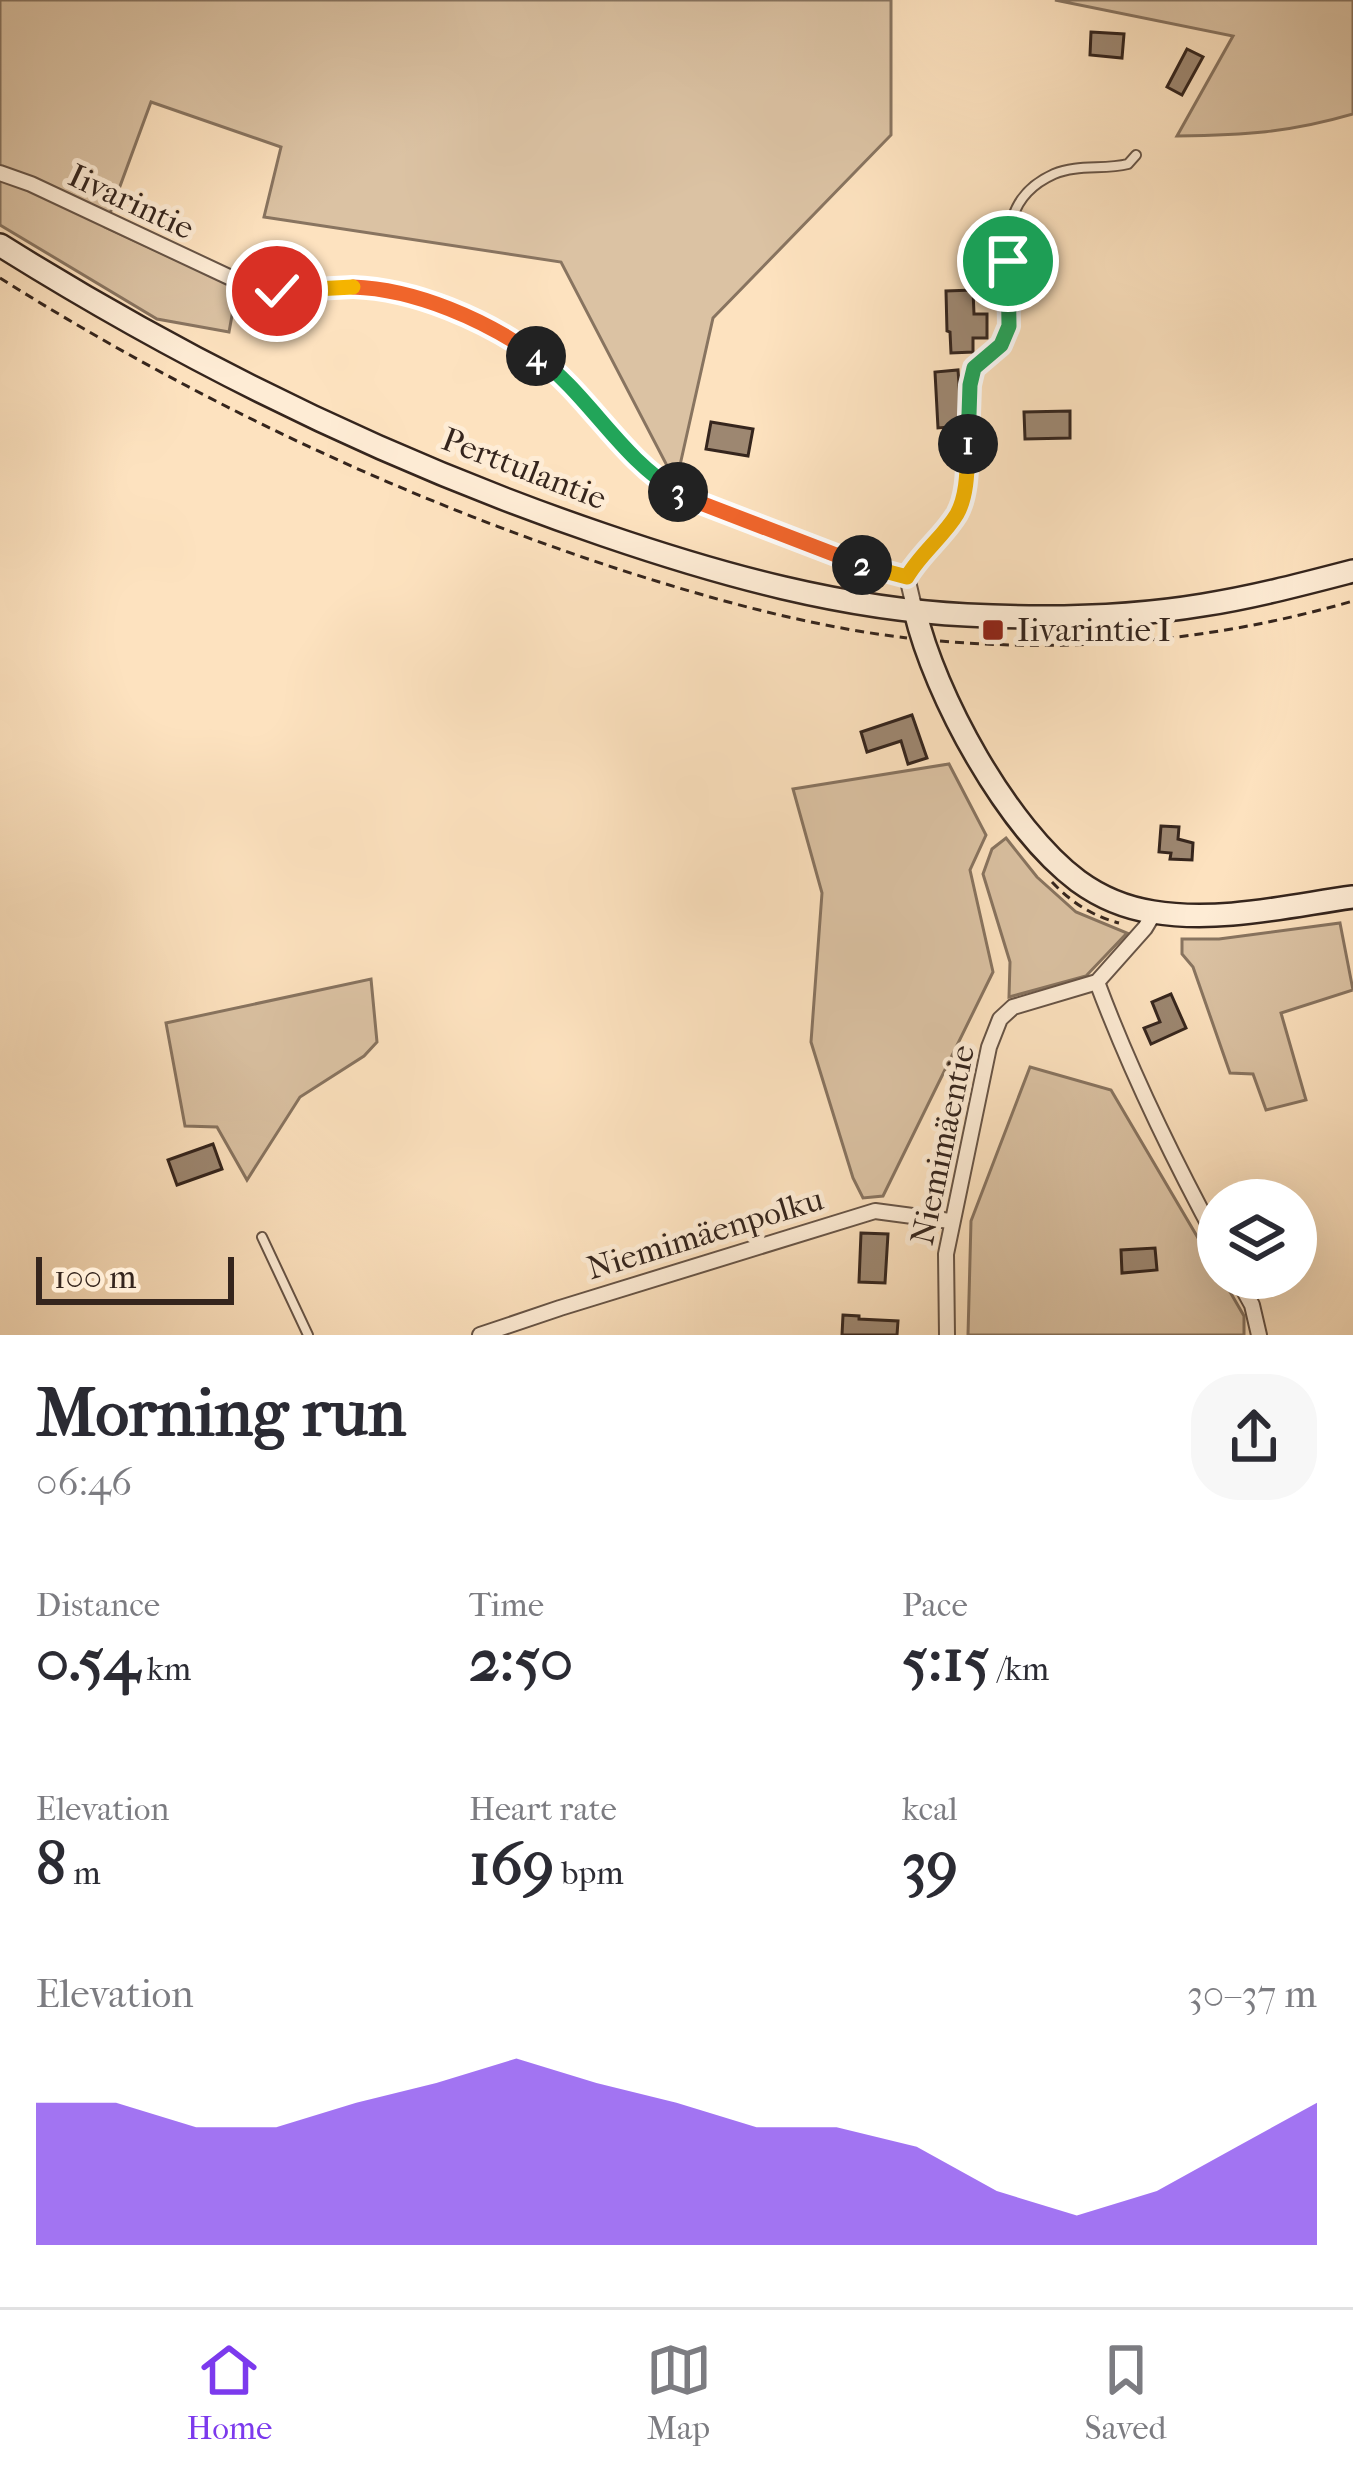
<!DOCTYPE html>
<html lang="en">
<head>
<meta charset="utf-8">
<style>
	:root { --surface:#fff; --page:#f7f7f7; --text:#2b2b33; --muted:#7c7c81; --line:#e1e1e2; --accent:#7c3aed }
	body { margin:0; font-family:"IM FELL French Canon",serif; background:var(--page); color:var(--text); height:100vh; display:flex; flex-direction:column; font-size:45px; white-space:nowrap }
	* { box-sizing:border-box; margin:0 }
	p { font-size:39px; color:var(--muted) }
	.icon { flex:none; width:66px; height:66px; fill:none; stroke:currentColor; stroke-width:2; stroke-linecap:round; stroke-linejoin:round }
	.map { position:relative; height:1335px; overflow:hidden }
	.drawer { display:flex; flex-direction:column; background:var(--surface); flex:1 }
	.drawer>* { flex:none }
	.tools { position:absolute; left:1197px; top:1179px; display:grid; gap:24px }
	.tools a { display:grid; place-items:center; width:120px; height:120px; border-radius:50%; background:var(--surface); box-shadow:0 12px 48px #0002; font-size:60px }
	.scale { position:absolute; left:36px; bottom:30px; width:198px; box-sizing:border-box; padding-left:12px; border:6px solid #35251d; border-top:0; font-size:33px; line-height:42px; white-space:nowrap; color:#35251d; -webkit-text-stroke:9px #feecd5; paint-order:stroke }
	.pin { position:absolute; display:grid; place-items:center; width:102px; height:102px; color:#fff; margin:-51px; border:6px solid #fff; border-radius:50%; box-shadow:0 3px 12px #0007 }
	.km { position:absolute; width:60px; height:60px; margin:-30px; border-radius:50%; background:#222; color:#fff; font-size:33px; line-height:60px; text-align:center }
	.round { display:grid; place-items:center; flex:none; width:126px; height:126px; border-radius:48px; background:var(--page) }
	.summary { display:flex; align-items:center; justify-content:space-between; height:204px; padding:0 36px }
	h1 { font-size:66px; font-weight:700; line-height:90px }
	.figures { display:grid; grid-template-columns:repeat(3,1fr); gap:18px; height:204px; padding:12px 36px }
	.figures div { display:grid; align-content:center }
	.figures b { font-size:60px; font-weight:700 }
	.figures small { font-size:33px; font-weight:400 }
	.figures p { font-size:33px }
	.chart { height:336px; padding:24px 36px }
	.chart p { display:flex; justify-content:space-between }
	.chart svg { width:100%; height:216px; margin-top:12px; fill:var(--accent); opacity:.7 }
	.menu { display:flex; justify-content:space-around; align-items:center; height:168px; border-top:3px solid var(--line); background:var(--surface); font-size:33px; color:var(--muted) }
	.menu a { display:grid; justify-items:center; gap:6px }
	.menu .active { color:var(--accent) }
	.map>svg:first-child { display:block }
	.green { fill:#dbc2a3; stroke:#887460; stroke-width:3 }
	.building { fill:#9d8771; stroke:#35251d; stroke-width:3 }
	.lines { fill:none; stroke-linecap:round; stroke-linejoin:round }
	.lane-casing { stroke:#675446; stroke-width:12 }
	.street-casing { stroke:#675446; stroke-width:18 }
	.secondary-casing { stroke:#35251d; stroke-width:26 }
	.path { stroke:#35251d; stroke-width:3; stroke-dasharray:9 6; stroke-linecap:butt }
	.lane { stroke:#feecd5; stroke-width:8 }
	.street { stroke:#feecd5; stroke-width:14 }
	.secondary { stroke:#feecd5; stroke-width:21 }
	.split-1-casing { stroke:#fff; stroke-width:24 }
	.split-2-casing { stroke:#fff; stroke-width:24 }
	.split-3-casing { stroke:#fff; stroke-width:24 }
	.split-4-casing { stroke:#fff; stroke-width:24 }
	.split-5-casing { stroke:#fff; stroke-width:24 }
	.split-6-casing { stroke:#fff; stroke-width:24 }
	.split-1 { stroke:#22a559; stroke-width:15 }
	.split-2 { stroke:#f5b400; stroke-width:15 }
	.split-3 { stroke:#f0652b; stroke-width:15 }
	.split-4 { stroke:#22a559; stroke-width:15 }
	.split-5 { stroke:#f0652b; stroke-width:15 }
	.split-6 { stroke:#f5b400; stroke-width:15 }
	.poi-dot { fill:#8f2418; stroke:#feecd5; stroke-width:4.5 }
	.labels { text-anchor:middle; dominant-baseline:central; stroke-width:10; stroke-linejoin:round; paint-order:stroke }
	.street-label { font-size:33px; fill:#35251d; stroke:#feecd5 }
	.poi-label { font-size:33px; fill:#35251d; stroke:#feecd5; text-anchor:start }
</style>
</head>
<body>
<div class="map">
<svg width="1353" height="1335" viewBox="0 0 1353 1335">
	<rect width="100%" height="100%" fill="#fde2bf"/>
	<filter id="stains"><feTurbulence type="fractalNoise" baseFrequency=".00167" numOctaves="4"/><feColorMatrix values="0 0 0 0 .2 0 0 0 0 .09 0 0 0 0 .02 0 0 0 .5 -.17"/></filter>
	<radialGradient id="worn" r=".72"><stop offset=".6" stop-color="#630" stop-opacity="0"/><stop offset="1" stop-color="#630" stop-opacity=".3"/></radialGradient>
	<g class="green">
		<polygon points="0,0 891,0 891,135 713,318 676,483 561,262 264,217 281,147 151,102 105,227 237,288 229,332 157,319 0,225"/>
		<path d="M1055 0H1353V114C1288 133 1244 135 1177 136L1233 36Z"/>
		<polygon points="949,764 986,835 970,870 993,972 883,1196 863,1198 853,1178 811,1042 822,893 793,789"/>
		<polygon points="1006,838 1037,877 1076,912 1127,933 1086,976 1009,997 1010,962 983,874 992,849"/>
		<polygon points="1340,923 1353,990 1281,1013 1306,1100 1266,1110 1253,1074 1230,1073 1193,967 1182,954 1182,939 1219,939"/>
		<polygon points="371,979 377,1042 364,1056 300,1097 247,1180 217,1127 185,1126 166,1023"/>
		<polygon points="1030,1067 1111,1090 1218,1272 1218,1278 1222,1278 1244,1316 1244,1335 968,1335 971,1221"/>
	</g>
	<g class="building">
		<polygon points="1091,32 1124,34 1122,58 1090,55"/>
		<polygon points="1187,49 1203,57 1182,95 1167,87"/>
		<polygon points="973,290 974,314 987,314 987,338 973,338 973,352 951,353 950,332 947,331 946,291"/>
		<polygon points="958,370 962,426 938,428 935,372"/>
		<polygon points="1070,411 1070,438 1025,439 1024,412"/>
		<polygon points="711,422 753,429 748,456 706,449"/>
		<polygon points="912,715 927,758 908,764 901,741 867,752 861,732"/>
		<polygon points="1161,826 1179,827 1178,839 1193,843 1192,860 1170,859 1171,853 1159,852"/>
		<polygon points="1171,994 1186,1028 1151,1044 1144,1028 1160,1022 1152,1002"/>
		<polygon points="213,1144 222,1169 177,1185 168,1160"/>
		<polygon points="861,1233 888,1234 885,1283 859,1282"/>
		<polygon points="1155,1248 1157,1270 1122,1273 1121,1250"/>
		<polygon points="843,1315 859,1316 859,1319 898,1321 897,1335 842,1335"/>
	</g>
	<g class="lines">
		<g class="lane-casing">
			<g id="lane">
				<path d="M908 576C921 553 940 537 955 516 974 487 969 420 970 385 971 381 973 370 975 367 986 350 1005 347 1009 324 1018 270 985 205 1054 174 1077 164 1104 170 1128 164L1136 155"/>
				<polyline points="262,1237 308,1335"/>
			</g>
		</g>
		<g class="street-casing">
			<g id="street">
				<path d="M0 173 31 184 246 285C313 297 365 275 435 303 478 321 526 343 561 375 597 407 622 452 661 481 692 505 733 516 769 530 815 547 860 565 907 577L915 611"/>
				<path d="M1097 982C1131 1073 1172 1157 1218 1242"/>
				<polyline points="1237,1278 1252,1305 1259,1335"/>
				<polyline points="480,1335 560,1308 875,1211 950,1221"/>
				<polyline points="947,1335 946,1254 989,1047 1000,1019 1013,1007 1097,982 1145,928 1154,913"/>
			</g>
		</g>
		<g class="secondary-casing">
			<g id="secondary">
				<path d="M0 245C190 364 392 463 604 535 721 575 843 609 967 615 1045 619 1125 618 1203 605 1254 597 1303 584 1353 571"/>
				<path d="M915 611C935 696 1007 828 1078 881 1100 897 1126 908 1153 912 1219 923 1288 906 1353 897"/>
			</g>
		</g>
		<g class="path">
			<path d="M0 278C192 399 399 497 615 568 711 599 807 626 907 638"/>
			<path d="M940 641C1080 653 1218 640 1353 601"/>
			<path d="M1052 882C1071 902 1092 916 1119 923"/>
		</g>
		<use href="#lane" class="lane"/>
		<use href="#street" class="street"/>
		<use href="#secondary" class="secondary"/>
	</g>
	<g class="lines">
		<g class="split-1-casing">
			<polyline id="split-1" points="968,444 970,385 974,368 1001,345 1009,326 1008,261"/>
		</g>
		<g class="split-2-casing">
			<path id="split-2" d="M862 565 907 577C921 553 944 536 957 514 968 494 967 466 968 444"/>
		</g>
		<g class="split-3-casing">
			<polyline id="split-3" points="678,492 698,502 862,565"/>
		</g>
		<g class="split-4-casing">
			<path id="split-4" d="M536 356C589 395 621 459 678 492"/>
		</g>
		<g class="split-5-casing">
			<path id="split-5" d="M353 287C415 289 486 320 536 356"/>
		</g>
		<g class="split-6-casing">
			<polyline id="split-6" points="277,291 353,287"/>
		</g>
		<use href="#split-1" class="split-1"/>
		<use href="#split-2" class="split-2"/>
		<use href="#split-3" class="split-3"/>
		<use href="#split-4" class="split-4"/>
		<use href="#split-5" class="split-5"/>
		<use href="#split-6" class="split-6"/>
	</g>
	<rect class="poi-dot" x="981" y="618" width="24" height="24" rx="6"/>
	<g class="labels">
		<g class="street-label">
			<text transform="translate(131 202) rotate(25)">Iivarintie</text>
			<text transform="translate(524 469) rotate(21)">Perttulantie</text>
			<text transform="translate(943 1145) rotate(-78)">Niemimäentie</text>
			<text transform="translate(705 1234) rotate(-17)">Niemimäenpolku</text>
		</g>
		<g class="poi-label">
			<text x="1017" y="630">Iivarintie I</text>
		</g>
	</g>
	<rect width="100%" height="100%" filter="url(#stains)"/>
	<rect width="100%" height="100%" fill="url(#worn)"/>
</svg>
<div class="tools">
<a><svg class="icon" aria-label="layers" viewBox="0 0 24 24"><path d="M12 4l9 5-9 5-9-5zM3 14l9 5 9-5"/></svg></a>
</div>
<div class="scale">100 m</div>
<div class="pin" style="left:1008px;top:261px;background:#1e9e55"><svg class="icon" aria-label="arrive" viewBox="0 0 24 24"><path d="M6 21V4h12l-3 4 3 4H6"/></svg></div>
<div class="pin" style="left:277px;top:291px;background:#d93025"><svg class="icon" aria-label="check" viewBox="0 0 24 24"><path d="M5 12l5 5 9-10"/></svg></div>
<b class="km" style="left:968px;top:444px">1</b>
<b class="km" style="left:862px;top:565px">2</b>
<b class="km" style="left:678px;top:492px">3</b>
<b class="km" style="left:536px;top:356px">4</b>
</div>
<section class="drawer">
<div class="summary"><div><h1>Morning run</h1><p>06:46</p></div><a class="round"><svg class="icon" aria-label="share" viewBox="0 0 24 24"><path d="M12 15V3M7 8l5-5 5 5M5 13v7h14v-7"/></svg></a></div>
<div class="figures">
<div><p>Distance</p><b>0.54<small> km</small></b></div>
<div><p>Time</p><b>2:50</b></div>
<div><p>Pace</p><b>5:15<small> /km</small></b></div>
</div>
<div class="figures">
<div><p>Elevation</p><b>8<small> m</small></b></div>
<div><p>Heart rate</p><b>169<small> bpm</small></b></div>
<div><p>kcal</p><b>39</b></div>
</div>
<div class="chart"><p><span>Elevation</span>30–37 m</p>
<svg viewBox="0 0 160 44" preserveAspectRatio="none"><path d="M0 44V15L10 15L20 20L30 20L40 15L50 11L60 6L70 11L80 15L90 20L100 20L110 24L120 33L130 38L140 33L150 24L160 15V44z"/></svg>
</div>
</section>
<nav class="menu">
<a class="active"><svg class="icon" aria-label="home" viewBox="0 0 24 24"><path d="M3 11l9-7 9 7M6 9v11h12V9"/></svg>Home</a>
<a><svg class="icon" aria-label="map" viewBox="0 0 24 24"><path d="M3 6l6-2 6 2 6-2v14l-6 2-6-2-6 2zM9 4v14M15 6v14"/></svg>Map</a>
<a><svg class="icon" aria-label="saved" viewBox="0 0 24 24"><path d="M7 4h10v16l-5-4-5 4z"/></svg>Saved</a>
</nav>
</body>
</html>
